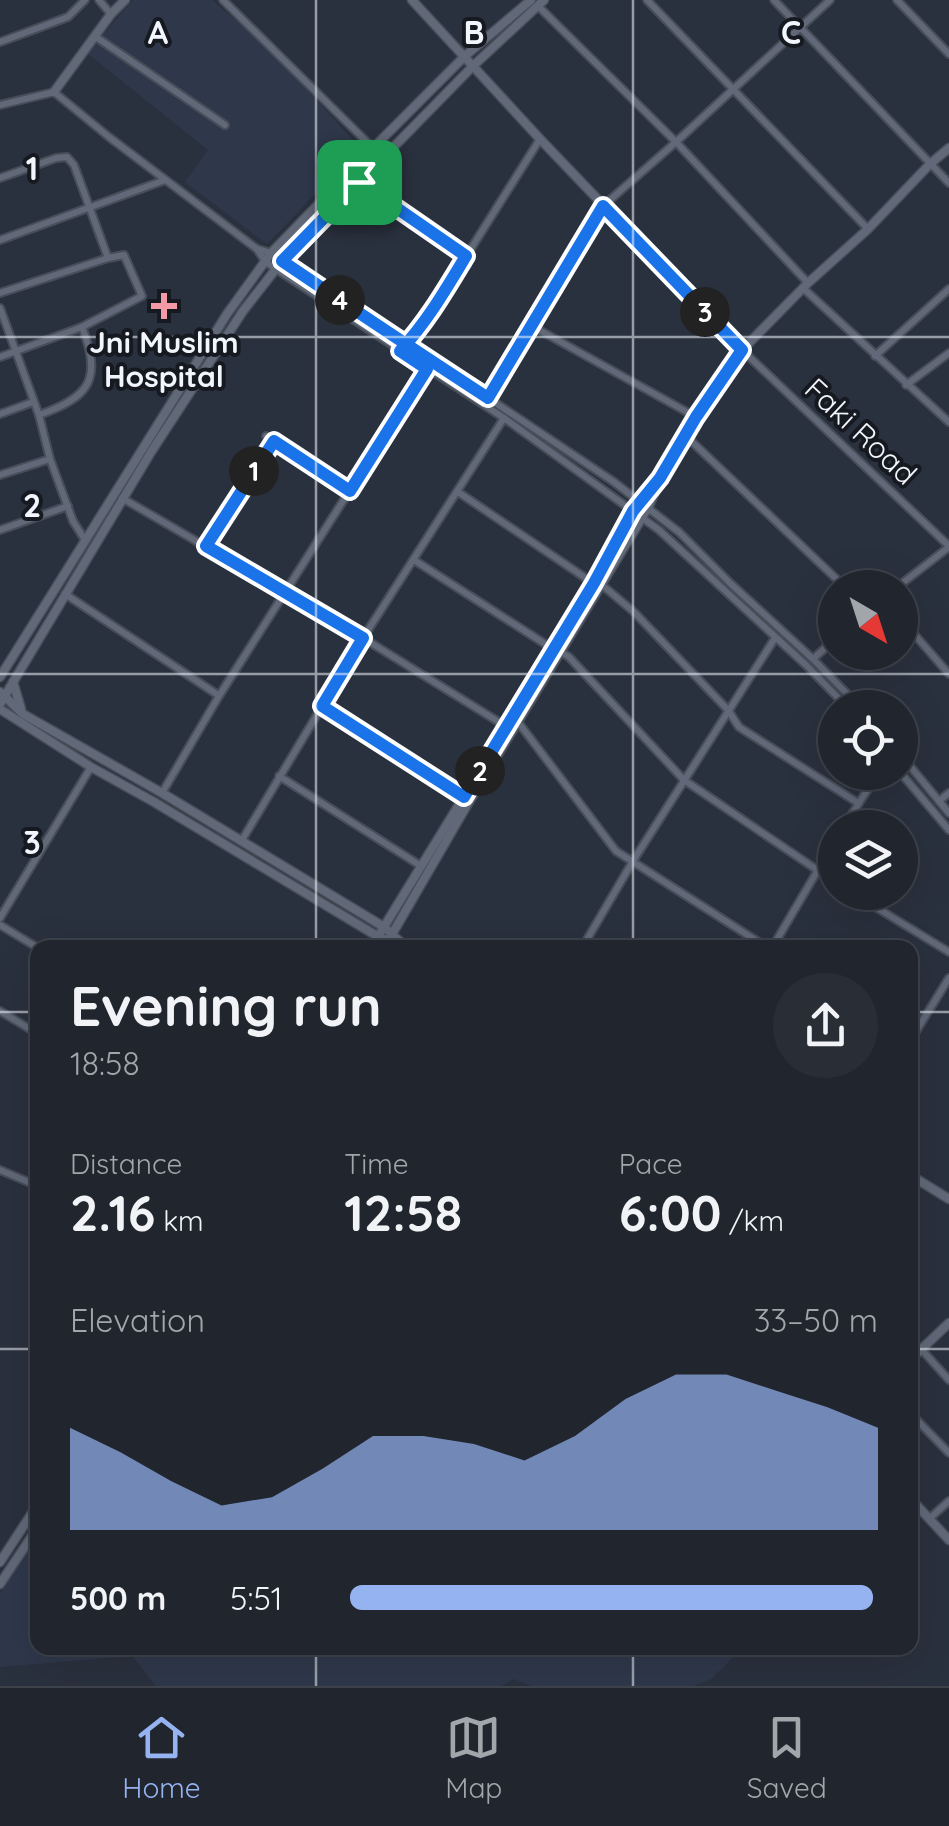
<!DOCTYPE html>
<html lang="en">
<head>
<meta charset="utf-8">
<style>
	:root { --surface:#20252e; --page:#282d36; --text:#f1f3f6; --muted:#a2a5aa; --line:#3d424a; --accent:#95b2f1 }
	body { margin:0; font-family:Quicksand,sans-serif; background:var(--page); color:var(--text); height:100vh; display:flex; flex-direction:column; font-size:38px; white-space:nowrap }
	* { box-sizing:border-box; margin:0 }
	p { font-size:32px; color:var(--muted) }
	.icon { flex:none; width:55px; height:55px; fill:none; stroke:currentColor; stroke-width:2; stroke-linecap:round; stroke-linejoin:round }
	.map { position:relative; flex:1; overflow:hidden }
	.sheet { position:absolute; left:30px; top:940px; width:888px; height:715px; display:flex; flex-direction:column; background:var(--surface); border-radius:20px; box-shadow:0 10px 40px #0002,0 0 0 2px var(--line) }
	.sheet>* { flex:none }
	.needle { width:65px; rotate:141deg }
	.fabs { position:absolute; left:818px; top:570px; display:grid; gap:20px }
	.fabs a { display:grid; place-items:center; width:100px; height:100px; border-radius:50%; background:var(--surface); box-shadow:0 10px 40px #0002,0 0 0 2px var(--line); font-size:50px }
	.pin { position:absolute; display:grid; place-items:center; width:85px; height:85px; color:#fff; margin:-42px; border-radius:20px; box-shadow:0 5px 15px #0006 }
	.km { position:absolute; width:50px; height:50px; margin:-25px; border-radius:50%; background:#222; color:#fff; font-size:28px; line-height:50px; text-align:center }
	.round { display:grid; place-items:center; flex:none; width:105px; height:105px; border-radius:52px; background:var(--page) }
	.head { display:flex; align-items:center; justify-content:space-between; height:170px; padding:0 40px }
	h1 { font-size:55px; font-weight:700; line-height:75px }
	.metrics { display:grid; grid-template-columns:repeat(3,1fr); gap:15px; height:170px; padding:10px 40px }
	.metrics div { display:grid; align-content:center }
	.metrics b { font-size:50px; font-weight:700 }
	.metrics small { font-size:28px; font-weight:400 }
	.metrics p { font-size:28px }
	.chart { height:280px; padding:20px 40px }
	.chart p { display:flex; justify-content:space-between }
	.chart svg { width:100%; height:180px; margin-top:10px; fill:var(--accent); opacity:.7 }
	ul { padding:0 40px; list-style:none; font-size:32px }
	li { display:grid; grid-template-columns:160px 120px 1fr; align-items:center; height:75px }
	li i { height:25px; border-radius:12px; background:var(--accent) }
	.dock { display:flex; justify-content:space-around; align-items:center; height:140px; border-top:2px solid var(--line); background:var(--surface); font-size:28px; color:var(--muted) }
	.dock a { display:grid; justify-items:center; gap:5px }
	.dock .on { color:var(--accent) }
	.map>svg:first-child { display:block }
	.built { fill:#2f384b }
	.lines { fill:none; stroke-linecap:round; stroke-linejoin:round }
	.minor-casing { stroke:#484e59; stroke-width:10 }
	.tertiary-casing { stroke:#484e59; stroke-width:11 }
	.minor { stroke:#616878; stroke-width:6 }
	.tertiary { stroke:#616878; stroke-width:8 }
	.route-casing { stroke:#fff; stroke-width:20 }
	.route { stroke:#1a73e8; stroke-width:12 }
	.grid { fill:none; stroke:#f1f5fe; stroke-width:2.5; stroke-opacity:0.55 }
	.poi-dot { fill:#f49aa6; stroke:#16191f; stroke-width:4 }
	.labels { text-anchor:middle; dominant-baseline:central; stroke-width:8; stroke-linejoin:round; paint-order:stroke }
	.poi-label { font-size:30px; font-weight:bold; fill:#f1f5fe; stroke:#16191f }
	.street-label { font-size:30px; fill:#f1f5fe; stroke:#16191f }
	.grid-label { font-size:32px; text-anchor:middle; font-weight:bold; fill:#f1f5fe; stroke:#16191f; stroke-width:8; stroke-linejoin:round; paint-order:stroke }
</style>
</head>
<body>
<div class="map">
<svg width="949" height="1686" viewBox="0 0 949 1686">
	<rect width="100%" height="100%" fill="#2a313e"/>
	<g class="built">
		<polygon points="133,0 212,0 270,49 360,148 267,244 185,182 208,150 87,53"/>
		<polygon points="37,1532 38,1648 743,1648 711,1679 693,1686 531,1686 514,1679 501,1686 156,1686 132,1656 0,1667 0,1592"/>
	</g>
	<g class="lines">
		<g class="minor-casing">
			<g id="minor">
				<polyline points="99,0 111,14"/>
				<polyline points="223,0 373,148"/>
				<polyline points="647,0 868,229"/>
				<polyline points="774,0 949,183"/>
				<polyline points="897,0 949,54"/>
				<polyline points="538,6 676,142 808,283"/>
				<polyline points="96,37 225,125"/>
				<polyline points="0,42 68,17 85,0"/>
				<polyline points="0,105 54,92 109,137 257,249 265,261 276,269 504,418 659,530 807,666 848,708"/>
				<polyline points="0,178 56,158 67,157 74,165 108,258 124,255 142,296 82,327 0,357"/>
				<polyline points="359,182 466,256"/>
				<polyline points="0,240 165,180"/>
				<polyline points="257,249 271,253 614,482 679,532 730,583 813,659 861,708"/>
				<polyline points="804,289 949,422"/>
				<polyline points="0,293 108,258"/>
				<polyline points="0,308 39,415 50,459 73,521 85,540"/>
				<polyline points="532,326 696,417"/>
				<polyline points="404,347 428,317 540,139"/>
				<polyline points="742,350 949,546"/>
				<polyline points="875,356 949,289"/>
				<polyline points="906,385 949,353"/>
				<polyline points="488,398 603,206 676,142 830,0"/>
				<polyline points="0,414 33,402"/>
				<path d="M39 415C91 397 102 378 82 327"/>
				<polyline points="266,436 350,491"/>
				<polyline points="686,436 846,588"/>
				<polyline points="0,475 50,459"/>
				<polyline points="458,492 593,583"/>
				<polyline points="122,498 363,638 507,727"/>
				<polyline points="0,530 68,506"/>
				<polyline points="205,546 274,441"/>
				<polyline points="414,560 553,649"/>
				<polyline points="602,585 634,612 728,710 739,727 858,803"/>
				<polyline points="896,588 949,547"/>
				<polyline points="65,594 218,695"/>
				<polyline points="900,618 949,674"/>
				<polyline points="561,652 569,657 684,780 835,882"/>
				<polyline points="813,659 835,639"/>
				<polyline points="322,706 464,797"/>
				<polyline points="518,722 616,851 768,948"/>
				<polyline points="900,754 949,813"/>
				<polyline points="900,772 949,830"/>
				<polyline points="279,776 421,866"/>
				<polyline points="162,793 219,696 427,369"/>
				<polyline points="939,801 949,793"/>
				<polyline points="843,828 879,772"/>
				<polyline points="242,840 363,638 504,418"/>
				<polyline points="851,892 949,952"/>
				<polyline points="0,918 91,767"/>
				<polyline points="0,925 38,948"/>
				<polyline points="582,948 633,861 775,638"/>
				<polyline points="772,948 835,841"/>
				<polyline points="0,1011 38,1034"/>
				<polyline points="910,1041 949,978"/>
				<polyline points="0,1170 38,1186"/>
				<polyline points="921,1349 949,1380"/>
				<polyline points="910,1413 949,1453"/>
				<polyline points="929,1519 949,1501"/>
			</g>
		</g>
		<g class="tertiary-casing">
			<g id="tertiary">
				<polyline points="412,0 540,139 742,350"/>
				<polyline points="54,92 111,14 125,0"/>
				<polyline points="0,677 227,314 271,253 373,148 465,56 531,0"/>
				<polyline points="13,682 21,709"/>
				<polyline points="0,692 23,714 162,793 384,927 406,947"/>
				<polyline points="0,704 151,452 243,311 282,261 473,66 544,0"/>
				<polyline points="0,709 91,767 154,802 377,936 393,943"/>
				<polyline points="371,948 516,712 593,583 633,511 660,478 696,417 742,350 808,283 868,229 930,164 949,148"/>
				<polyline points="384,948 470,800 648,508 659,482"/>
				<polyline points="910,1175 949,1199"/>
				<polyline points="910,1360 949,1323"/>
				<polyline points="910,1498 949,1540"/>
				<polyline points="0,1562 38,1504"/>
				<polyline points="0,1584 38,1527"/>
			</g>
		</g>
		<use href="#minor" class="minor"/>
		<use href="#tertiary" class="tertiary"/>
	</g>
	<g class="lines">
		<g class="route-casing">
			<path id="route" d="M359 182 466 256C446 289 427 322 400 351L427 369 350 491 274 441 206 546 363 638 322 706 464 797 594 583 633 511 660 478 696 417 742 350 603 206 488 398C419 353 350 307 282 261L359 182"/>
		</g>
		<use href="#route" class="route"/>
	</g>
	<path class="grid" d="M316 0V948M633 0V948M0 337H949M0 674H949M0 1012H38M910 1012H949M0 1349H38M910 1349H949M316 1648V1686M633 1648V1686"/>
	<path class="poi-dot" d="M159 291h10v10h10v10h-10v10h-10v-10h-10v-10h10z"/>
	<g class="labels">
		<g class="poi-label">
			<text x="164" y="342">Jni Muslim<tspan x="164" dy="34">Hospital</tspan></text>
		</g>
		<g class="street-label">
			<text transform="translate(861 431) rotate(43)">Faki Road</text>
		</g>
	</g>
	<g class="grid-label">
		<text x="158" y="44">A</text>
		<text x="474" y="44">B</text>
		<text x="791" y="44">C</text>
		<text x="32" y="180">1</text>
		<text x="32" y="517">2</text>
		<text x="32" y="854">3</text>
	</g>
</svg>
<div class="fabs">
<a><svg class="needle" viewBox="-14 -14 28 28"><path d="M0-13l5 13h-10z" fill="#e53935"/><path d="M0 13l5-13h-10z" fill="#a2a5aa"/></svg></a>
<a><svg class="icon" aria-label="locate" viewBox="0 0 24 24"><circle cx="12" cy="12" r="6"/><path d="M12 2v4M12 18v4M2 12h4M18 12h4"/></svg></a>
<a><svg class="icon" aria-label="layers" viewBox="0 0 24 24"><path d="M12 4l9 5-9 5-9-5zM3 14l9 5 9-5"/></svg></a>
</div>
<div class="pin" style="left:359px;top:182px;background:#1e9e55"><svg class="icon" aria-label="arrive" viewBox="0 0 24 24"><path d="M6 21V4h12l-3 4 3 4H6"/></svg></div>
<b class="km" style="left:254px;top:471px">1</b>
<b class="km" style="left:480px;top:771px">2</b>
<b class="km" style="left:705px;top:312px">3</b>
<b class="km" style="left:340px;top:300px">4</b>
<section class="sheet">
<div class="head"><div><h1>Evening run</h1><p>18:58</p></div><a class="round"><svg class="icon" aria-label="share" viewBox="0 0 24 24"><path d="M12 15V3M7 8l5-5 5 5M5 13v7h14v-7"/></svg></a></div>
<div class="metrics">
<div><p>Distance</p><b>2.16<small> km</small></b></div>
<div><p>Time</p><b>12:58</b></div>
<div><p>Pace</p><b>6:00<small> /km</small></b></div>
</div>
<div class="chart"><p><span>Elevation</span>33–50 m</p>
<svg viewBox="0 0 160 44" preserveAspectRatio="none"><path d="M0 44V19L10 25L20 32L30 38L40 36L50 29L60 21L70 21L80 23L90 27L100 21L110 12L120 6L130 6L140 10L150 14L160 19V44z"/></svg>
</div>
<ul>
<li><b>500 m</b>5:51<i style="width:99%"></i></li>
</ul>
</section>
</div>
<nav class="dock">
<a class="on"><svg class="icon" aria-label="home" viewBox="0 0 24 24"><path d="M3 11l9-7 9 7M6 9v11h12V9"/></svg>Home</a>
<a><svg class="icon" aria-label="map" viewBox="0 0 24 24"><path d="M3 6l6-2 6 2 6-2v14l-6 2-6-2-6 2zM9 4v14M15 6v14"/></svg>Map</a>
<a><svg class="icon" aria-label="saved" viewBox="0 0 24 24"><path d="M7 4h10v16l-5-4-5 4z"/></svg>Saved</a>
</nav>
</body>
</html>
